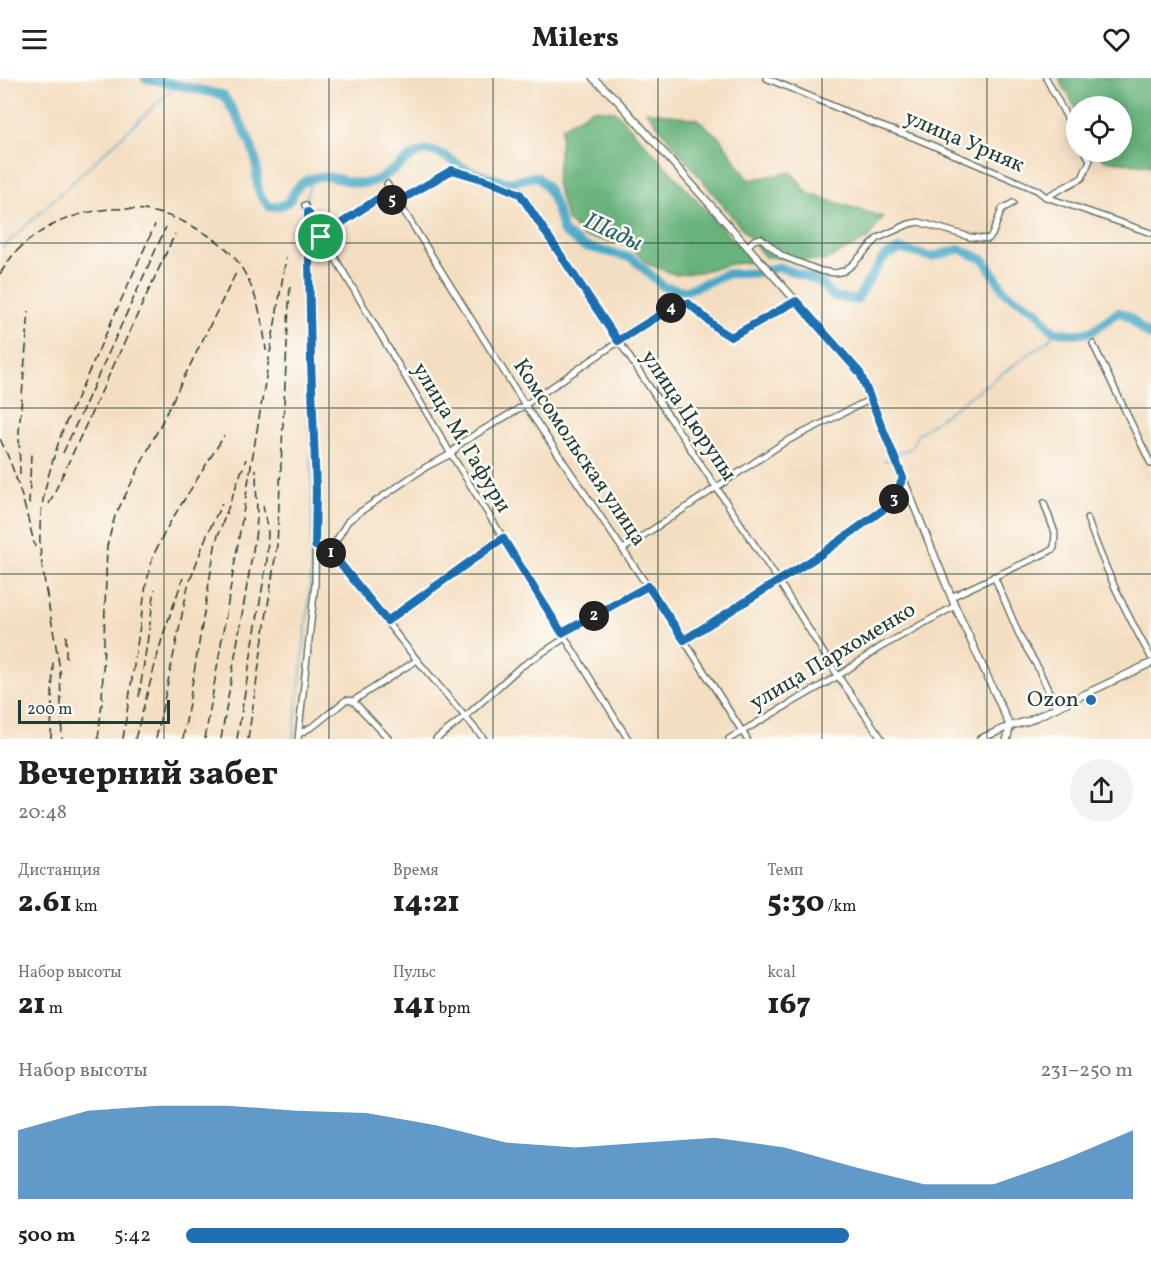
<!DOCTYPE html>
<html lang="ru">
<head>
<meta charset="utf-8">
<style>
	:root { --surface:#fff; --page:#f2f2f2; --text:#202124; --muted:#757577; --accent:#1f6fb2 }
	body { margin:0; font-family:Vollkorn,serif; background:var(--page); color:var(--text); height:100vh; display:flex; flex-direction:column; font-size:22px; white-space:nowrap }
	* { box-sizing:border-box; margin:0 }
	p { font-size:20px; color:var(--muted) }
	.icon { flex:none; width:33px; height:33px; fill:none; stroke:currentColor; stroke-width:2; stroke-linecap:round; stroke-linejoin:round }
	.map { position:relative; height:661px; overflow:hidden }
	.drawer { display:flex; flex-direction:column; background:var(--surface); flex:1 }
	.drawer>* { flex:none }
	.tools { position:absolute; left:1066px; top:18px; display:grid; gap:12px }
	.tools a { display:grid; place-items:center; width:66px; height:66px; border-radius:50%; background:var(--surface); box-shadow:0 3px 15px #0003; font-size:30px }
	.scale { position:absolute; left:18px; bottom:15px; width:152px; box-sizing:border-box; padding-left:6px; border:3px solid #1f3d34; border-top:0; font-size:16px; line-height:21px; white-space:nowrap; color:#1f3d34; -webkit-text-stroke:4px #fdfcf7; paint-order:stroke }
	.pin { position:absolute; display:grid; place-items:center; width:51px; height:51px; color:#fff; margin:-26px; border:3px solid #fff; border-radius:50%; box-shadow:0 2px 6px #0007 }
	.km { position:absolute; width:30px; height:30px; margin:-15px; border-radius:50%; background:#222; color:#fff; font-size:16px; line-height:30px; text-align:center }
	.round { display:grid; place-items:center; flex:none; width:63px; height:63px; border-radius:32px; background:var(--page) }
	.overview { display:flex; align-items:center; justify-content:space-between; height:102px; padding:0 18px }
	h1 { font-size:33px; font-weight:800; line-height:45px }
	.metrics { display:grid; grid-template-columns:repeat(3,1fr); gap:9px; height:102px; padding:6px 18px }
	.metrics div { display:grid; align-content:center }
	.metrics b { font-size:30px; font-weight:800 }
	.metrics small { font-size:16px; font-weight:400 }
	.metrics p { font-size:16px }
	.chart { height:168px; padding:12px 18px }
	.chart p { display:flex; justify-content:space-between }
	.chart svg { width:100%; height:108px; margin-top:6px; fill:var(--accent); opacity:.7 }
	ul { padding:0 18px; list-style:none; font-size:20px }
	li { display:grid; grid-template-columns:96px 72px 1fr; align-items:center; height:45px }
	li i { height:15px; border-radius:8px; background:var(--accent) }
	header { display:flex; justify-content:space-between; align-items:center; height:78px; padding:0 18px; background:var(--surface); font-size:27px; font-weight:800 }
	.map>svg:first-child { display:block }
	.forest { fill:#67b27b; stroke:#437858; stroke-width:1.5 }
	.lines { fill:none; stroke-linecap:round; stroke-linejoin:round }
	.stream { stroke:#46a8c6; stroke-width:1.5 }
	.river { stroke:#46a8c6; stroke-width:9 }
	.minor-casing { stroke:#6a7565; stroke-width:8 }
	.tertiary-casing { stroke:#6a7565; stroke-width:9 }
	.minor { stroke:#fff; stroke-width:5 }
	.tertiary { stroke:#fff; stroke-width:6 }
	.rail { stroke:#1f3d34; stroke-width:1.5; stroke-dasharray:9 4.5; stroke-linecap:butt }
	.route-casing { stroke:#fff; stroke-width:12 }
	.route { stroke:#1f6fb2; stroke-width:8 }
	.grid { fill:none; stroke:#1f3d34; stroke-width:1.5; stroke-opacity:0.55 }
	.poi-dot { fill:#1f6fb2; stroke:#fdfcf7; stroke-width:2 }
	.labels { text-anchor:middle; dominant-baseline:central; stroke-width:5; stroke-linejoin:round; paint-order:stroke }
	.street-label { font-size:22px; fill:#1f3d34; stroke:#fdfcf7 }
	.poi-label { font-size:22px; fill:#1f3d34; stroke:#fdfcf7; text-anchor:end }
	.water-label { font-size:24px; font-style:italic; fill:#2d6267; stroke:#fdfcf7 }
</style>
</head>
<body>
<header><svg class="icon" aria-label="menu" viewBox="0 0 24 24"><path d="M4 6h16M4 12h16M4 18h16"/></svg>Milers<svg class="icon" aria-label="heart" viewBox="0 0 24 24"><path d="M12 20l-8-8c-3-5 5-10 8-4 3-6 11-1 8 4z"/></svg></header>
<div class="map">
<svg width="1151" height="661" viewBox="0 0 1151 661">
	<rect width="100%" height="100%" fill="#fdfcf7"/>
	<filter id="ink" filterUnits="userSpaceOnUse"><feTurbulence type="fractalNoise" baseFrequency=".0167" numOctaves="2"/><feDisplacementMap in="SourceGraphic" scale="12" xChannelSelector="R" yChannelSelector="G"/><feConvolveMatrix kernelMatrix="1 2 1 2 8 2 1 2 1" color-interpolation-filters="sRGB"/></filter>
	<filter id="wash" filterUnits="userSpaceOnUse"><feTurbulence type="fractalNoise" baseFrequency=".008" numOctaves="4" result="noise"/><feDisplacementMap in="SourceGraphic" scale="24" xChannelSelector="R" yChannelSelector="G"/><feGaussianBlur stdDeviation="1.35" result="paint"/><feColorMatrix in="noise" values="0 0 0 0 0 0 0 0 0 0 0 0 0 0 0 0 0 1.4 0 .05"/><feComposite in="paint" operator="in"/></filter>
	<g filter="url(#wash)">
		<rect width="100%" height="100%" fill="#f4dec1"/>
		<g class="forest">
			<polygon points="1059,0 1151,0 1151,88 1104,82 1099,74 1122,74 1122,28 1077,28 1077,33"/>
			<polygon points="593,31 615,33 753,184 731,186 699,194 676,197 648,186 628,166 584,159 567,142 556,105 562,49"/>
			<polygon points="646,33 697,41 720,60 749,102 791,94 809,116 883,139 868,161 823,183 765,179"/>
		</g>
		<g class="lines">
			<g class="stream">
				<polyline points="305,125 311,101"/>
				<polyline points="2,170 177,7"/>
				<polyline points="896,377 911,370 918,356 1049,262 1055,253"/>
				<polyline points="884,383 891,380"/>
				<path d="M293 661C300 603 308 546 311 488 315 375 305 258 300 145L303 129"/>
			</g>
			<path class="river" d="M145 0 223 17C236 36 247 54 254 76 262 100 249 109 270 129 298 128 288 112 304 104 330 90 344 108 367 105 389 102 409 73 427 73 439 72 454 84 464 90 472 94 499 103 508 104 516 104 527 100 535 98 551 106 559 137 563 154L583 168 632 180 664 209 686 213 726 196 753 195 779 189 819 203 832 218 856 222 884 179 900 171 931 179 960 171 984 182 1006 215 1037 233 1052 252C1064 255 1084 259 1095 251 1104 245 1109 239 1119 234 1136 240 1136 250 1151 258"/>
		</g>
	</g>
	<g filter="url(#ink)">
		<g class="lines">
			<g class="minor-casing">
				<g id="minor">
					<polyline points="766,0 878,47 915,60 1037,112 1046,119 1151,155"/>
					<polyline points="1046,0 1077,59"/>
					<polyline points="387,106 525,327 684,562 747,661"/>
					<polyline points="1046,119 1082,100 1090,82 1085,74"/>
					<polyline points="308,134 451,376 628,661"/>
					<polyline points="321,159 377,121 385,120 399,123 452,92 489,103 520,115 778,502 838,598 882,661"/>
					<polyline points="747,169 754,162 761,160 782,178 821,193 835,195 844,193 852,187 878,160 909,146 919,144 970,159 988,161 992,157 1002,131 1013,125"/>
					<polyline points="1093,266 1151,386"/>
					<path d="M1087 440C1104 489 1125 534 1151 579"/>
					<polyline points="314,468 330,473 417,582 484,661"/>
					<polyline points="623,471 785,364 871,321"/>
					<polyline points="330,473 348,443 360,434 426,389 451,376 461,365 525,327 661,235 678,226 688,225 718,251 731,259 796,223"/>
					<polyline points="994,498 1021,561 1037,588 1056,629"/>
					<polyline points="951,519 1050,473 1054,470 1055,455 1044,425"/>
					<polyline points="387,543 503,460"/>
					<polyline points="562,556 648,508"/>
					<polyline points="684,562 820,477 891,426 903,400"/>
					<polyline points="353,623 389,661"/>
					<polyline points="299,656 315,647 346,622 353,623 417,582"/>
					<polyline points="298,661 315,507 316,412 311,284 309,155 308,134 305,127"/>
					<polyline points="436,661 466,638 519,590 565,560"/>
					<polyline points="729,661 838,598 879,570 955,528"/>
				</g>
			</g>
			<g class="tertiary-casing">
				<g id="tertiary">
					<polyline points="593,0 616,21 860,295 955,528 1010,648 1007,661"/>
					<polyline points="980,661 1010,648 1028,643 1151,585"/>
				</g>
			</g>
			<use href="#minor" class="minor"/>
			<use href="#tertiary" class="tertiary"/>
			<g class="rail">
				<path d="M0 196C4 190 8 183 13 177 57 129 133 117 190 147 205 155 223 165 234 179 255 206 263 240 266 273"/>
				<path d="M0 361C17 395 26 432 35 469"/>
				<polyline points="63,375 166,149"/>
				<polyline points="20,397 19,354 29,233"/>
				<polyline points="29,426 31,375"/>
				<polyline points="49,426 175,156"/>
				<polyline points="46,512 60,591 62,661"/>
				<path d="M47 519C44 497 39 476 40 454 40 420 52 384 63 351L155 147"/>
				<polyline points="66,580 66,555"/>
				<polyline points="139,619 155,511"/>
				<polyline points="51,661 53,583"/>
				<polyline points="98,661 102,624 107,468 115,438 236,195"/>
				<polyline points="123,661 146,507 153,478 169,446 224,358"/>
				<polyline points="135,661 163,557 183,500"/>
				<polyline points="156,661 188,508 206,459 222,425"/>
				<polyline points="183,661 216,463 246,381"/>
				<polyline points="205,661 286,180"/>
				<polyline points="221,661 255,460 257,441 256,391"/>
				<polyline points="237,661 267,482 268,455 263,427"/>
				<polyline points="248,661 277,467 290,206"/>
			</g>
		</g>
	</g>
	<g class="lines" filter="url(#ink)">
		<g class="route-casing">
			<polygon id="route" points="452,92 489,103 520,116 618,263 678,226 688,225 718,251 731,259 796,223 860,295 903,400 891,426 820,477 684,562 648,508 562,555 503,460 387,543 330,473 315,468 316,412 311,284 308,134 321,159 377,121 385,120 399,123"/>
		</g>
		<use href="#route" class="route"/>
	</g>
	<path class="grid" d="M164 0V661M329 0V661M493 0V661M658 0V661M822 0V661M987 0V661M0 165H1151M0 330H1151M0 496H1151"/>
	<circle class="poi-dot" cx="1091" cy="622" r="6"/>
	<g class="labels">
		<g class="street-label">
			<text transform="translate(964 64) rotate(23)">улица Урняк</text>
			<text transform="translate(688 338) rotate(56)">улица Цюрупы</text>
			<text transform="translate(461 360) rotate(59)">улица М. Гафури</text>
			<text transform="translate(579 375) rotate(56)">Комсомольская улица</text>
			<text transform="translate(833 579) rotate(-31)">улица Пархоменко</text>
		</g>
		<g class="poi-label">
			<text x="1079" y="622">Ozon</text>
		</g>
		<g class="water-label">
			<text transform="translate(613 155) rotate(24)">Шады</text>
		</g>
	</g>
</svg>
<div class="tools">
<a><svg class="icon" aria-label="locate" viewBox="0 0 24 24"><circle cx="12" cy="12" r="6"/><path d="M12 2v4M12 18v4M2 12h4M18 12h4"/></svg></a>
</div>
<div class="scale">200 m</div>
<div class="pin" style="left:321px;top:159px;background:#1e9e55"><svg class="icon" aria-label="arrive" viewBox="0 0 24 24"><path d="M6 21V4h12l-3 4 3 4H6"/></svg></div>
<b class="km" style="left:331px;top:475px">1</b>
<b class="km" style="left:594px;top:538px">2</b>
<b class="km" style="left:894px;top:421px">3</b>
<b class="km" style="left:671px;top:230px">4</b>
<b class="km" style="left:392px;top:122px">5</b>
</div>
<section class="drawer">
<div class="overview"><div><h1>Вечерний забег</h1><p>20:48</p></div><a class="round"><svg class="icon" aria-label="share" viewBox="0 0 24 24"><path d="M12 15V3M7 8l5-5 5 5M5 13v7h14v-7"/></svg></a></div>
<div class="metrics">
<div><p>Дистанция</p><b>2.61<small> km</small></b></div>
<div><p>Время</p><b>14:21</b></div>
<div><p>Темп</p><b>5:30<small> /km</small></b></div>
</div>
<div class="metrics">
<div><p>Набор высоты</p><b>21<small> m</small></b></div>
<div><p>Пульс</p><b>141<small> bpm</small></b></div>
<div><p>kcal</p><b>167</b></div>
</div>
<div class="chart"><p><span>Набор высоты</span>231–250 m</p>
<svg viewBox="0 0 160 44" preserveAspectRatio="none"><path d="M0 44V16L10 8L20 6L30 6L40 8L50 9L60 14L70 21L80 23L90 21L100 19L110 23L120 31L130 38L140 38L150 28L160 16V44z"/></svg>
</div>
<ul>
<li><b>500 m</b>5:42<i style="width:70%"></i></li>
</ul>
</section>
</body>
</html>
